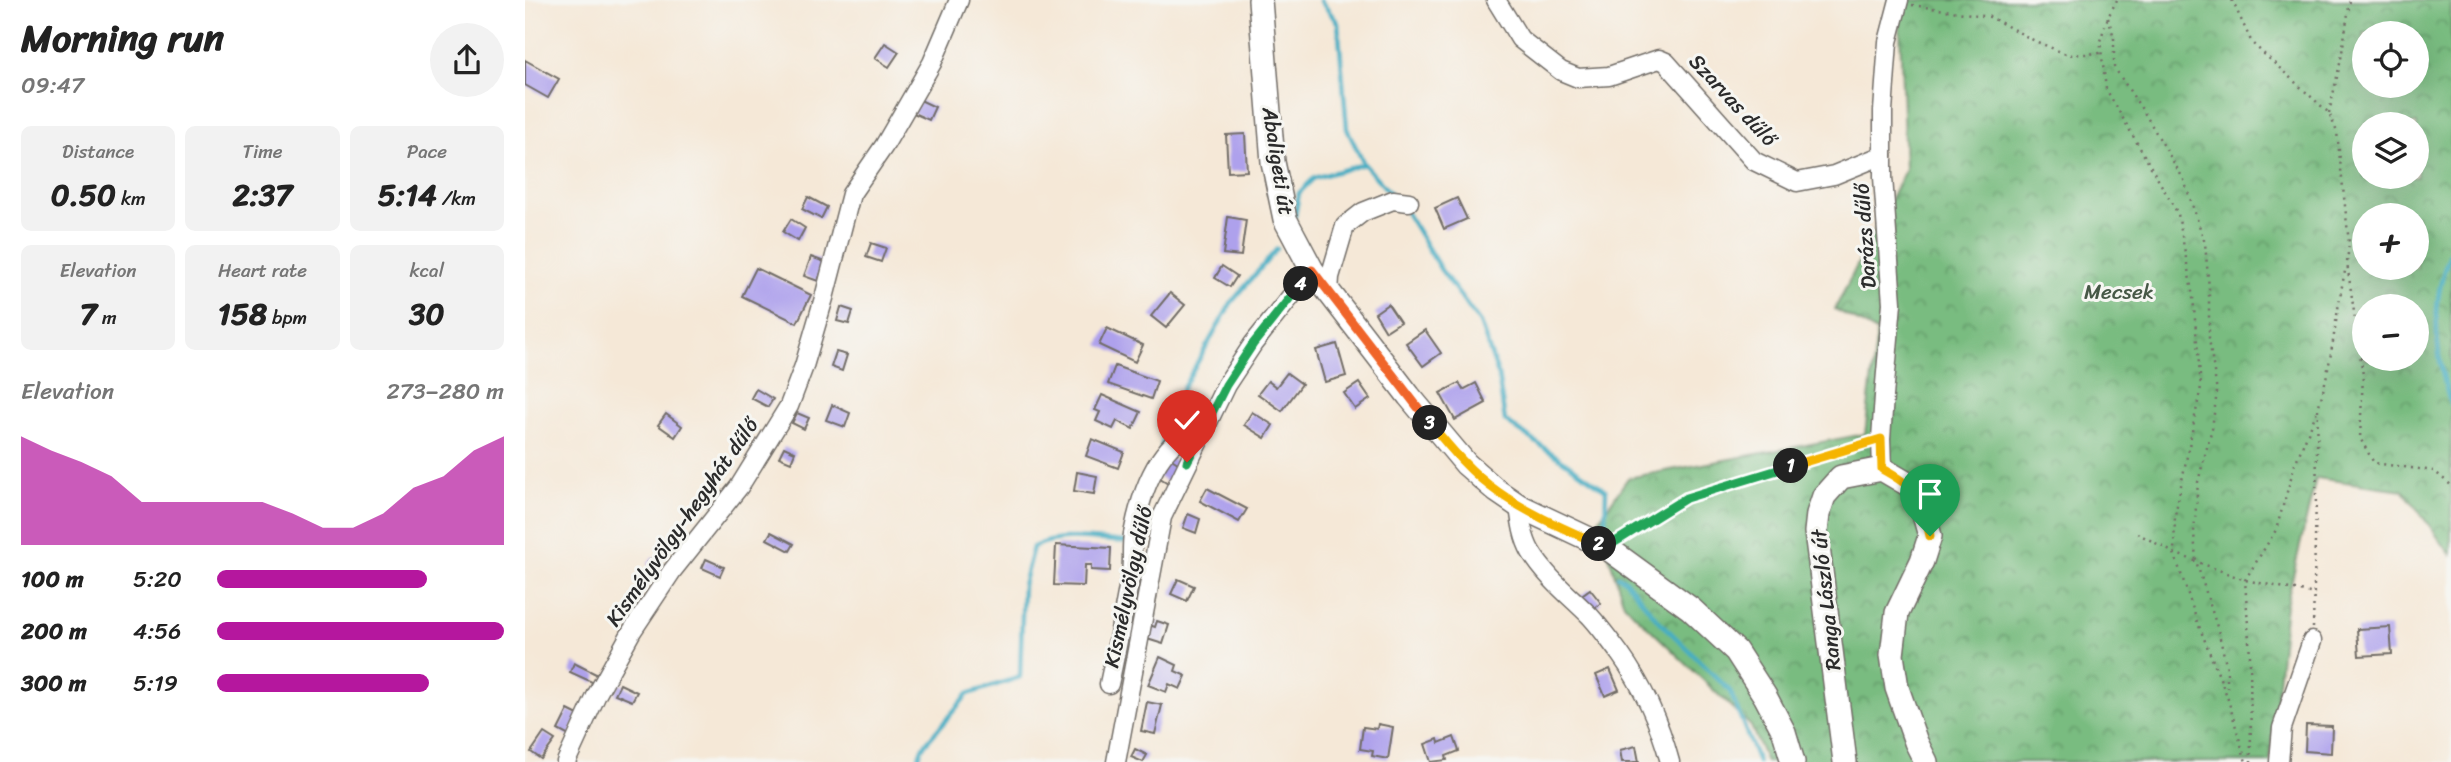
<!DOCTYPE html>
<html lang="en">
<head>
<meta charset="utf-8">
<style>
	:root { --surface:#fff; --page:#f2f2f2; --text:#222; --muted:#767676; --accent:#b5179e }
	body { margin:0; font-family:Sriracha,sans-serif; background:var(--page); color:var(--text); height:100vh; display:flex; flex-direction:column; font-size:26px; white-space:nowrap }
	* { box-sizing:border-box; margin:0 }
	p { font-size:23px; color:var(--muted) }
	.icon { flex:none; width:38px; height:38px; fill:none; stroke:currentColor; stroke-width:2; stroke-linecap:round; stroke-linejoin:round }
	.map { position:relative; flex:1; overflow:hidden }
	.drawer { display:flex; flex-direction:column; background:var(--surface); width:525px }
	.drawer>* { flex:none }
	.buttons { position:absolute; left:1827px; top:21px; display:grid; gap:14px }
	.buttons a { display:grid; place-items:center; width:77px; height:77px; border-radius:50%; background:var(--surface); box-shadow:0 7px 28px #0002; font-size:35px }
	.pin { position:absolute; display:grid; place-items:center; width:60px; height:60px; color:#fff; margin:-72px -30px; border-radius:50% 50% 50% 0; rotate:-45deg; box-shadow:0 0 7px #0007 }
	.pin .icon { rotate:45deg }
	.km { position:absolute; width:35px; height:35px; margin:-18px; border-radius:50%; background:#222; color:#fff; font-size:19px; line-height:35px; text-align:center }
	.round { display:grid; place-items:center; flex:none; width:74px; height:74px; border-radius:37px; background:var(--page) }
	.summary { display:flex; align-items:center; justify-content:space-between; height:119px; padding:0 21px }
	h1 { font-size:38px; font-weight:700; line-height:52px }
	.figures { display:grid; grid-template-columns:repeat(3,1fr); gap:10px; height:119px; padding:7px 21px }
	.figures div { display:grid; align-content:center; border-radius:10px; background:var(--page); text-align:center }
	.figures b { font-size:30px; font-weight:700 }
	.figures small { font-size:19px; font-weight:400 }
	.figures p { font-size:19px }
	.chart { height:196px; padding:14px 21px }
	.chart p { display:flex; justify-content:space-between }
	.chart svg { width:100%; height:126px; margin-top:7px; fill:var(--accent); opacity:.7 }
	ul { padding:0 21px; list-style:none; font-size:23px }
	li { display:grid; grid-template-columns:112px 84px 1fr; align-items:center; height:52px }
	li i { height:18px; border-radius:9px; background:var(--accent) }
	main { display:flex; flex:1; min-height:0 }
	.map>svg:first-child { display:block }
	.forest { fill:url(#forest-crowns); stroke:#527456; stroke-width:2; fill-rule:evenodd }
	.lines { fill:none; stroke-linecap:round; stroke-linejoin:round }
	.stream { stroke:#44adc3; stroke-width:4.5 }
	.building { fill:#aea1ec }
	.minor-casing { stroke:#726d67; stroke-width:21 }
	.major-casing { stroke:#726d67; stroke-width:26 }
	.path { stroke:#726d67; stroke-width:2.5; stroke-dasharray:2 5; stroke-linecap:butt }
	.minor { stroke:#fff; stroke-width:18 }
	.major { stroke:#fff; stroke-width:23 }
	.split-1-casing { stroke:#fff; stroke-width:14 }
	.split-2-casing { stroke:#fff; stroke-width:14 }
	.split-3-casing { stroke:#fff; stroke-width:14 }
	.split-4-casing { stroke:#fff; stroke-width:14 }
	.split-5-casing { stroke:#fff; stroke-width:14 }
	.split-1 { stroke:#f5b400; stroke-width:9 }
	.split-2 { stroke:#22a559; stroke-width:9 }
	.split-3 { stroke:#f5b400; stroke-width:9 }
	.split-4 { stroke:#f0652b; stroke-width:9 }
	.split-5 { stroke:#22a559; stroke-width:9 }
	.labels { text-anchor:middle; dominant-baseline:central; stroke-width:6; stroke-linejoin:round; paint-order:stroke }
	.street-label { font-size:21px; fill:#2b2b2b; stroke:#f6f6f2 }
	.park-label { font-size:21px; fill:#465846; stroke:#f6f6f2 }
</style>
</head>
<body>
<main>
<section class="drawer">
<div class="summary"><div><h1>Morning run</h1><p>09:47</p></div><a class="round"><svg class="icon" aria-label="share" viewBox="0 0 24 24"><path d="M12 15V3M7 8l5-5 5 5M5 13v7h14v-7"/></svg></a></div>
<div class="figures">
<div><p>Distance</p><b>0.50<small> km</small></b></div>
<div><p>Time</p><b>2:37</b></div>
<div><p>Pace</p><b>5:14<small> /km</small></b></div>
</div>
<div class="figures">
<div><p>Elevation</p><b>7<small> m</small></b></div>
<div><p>Heart rate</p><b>158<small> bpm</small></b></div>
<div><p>kcal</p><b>30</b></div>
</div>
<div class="chart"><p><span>Elevation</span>273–280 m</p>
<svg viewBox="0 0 160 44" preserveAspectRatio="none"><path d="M0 44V6L10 11L20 15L30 20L40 29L50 29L60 29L70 29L80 29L90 33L100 38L110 38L120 33L130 24L140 20L150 11L160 6V44z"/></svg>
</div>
<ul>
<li><b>100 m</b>5:20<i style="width:73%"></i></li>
<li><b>200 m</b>4:56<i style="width:100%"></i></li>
<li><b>300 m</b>5:19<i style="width:74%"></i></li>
</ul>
</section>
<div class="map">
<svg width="1926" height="762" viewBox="0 0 1926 762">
	<defs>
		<pattern id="forest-crowns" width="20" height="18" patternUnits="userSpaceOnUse" patternTransform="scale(1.75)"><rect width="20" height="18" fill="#79bc80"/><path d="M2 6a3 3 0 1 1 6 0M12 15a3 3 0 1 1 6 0" fill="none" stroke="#639969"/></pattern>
	</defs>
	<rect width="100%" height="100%" fill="#f6f6f2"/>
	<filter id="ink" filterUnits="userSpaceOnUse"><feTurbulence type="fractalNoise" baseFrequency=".0143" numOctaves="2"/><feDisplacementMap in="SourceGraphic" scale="14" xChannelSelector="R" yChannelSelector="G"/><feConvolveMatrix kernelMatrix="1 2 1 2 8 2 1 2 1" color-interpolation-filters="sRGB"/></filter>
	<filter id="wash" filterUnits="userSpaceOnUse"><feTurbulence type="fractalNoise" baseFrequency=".00686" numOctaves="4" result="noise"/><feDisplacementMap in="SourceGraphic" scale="28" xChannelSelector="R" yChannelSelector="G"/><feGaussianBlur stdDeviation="1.57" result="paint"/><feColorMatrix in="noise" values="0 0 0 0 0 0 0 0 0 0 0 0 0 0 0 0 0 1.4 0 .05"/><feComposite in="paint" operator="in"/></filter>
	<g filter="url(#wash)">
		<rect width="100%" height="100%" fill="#f5e8d7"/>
		<path class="forest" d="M1374 0H1926V555L1878 490 1791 478 1761 605 1745 762H1241L1226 726 1099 604 1073 521 1103 478 1340 434 1352 332 1310 309 1380 170ZM1839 33H1892V86H1839ZM1839 124H1892V177H1839ZM1839 215H1892V268H1839ZM1839 306H1892V359H1839Z"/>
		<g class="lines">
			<g class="stream">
				<polyline points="795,0 813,23 822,129 839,164 865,193"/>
				<polyline points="881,212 916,270 955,323 973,374 980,421 1081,490 1080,529"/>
				<polyline points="770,216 774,193 789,178 839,164"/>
				<path d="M1926 252C1904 301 1910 355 1926 405"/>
				<polyline points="636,448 649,404 706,303 752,249"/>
				<polyline points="1093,576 1100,580 1132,619 1205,691 1233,762"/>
				<path d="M392 762 397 748 443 694 495 677 498 585 508 547C538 533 570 540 602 542L603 540"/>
			</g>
		</g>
		<g id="blocks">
			<g class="building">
				<polygon points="360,43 374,52 364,67 350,58"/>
				<polygon points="0,60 34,79 23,98 0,85"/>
				<polygon points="393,99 410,107 404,120 386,112"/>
				<polygon points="720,134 722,171 703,172 701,135"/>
				<polygon points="283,197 302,207 296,219 277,209"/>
				<polygon points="932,198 942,219 919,229 910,208"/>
				<polygon points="703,217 721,220 716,256 698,254"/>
				<polygon points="266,219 280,228 273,241 258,232"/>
				<polygon points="346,243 361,248 356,262 341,257"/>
				<polygon points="286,257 300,262 293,281 279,276"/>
				<polygon points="697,266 712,276 705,287 690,278"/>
				<polygon points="231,268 286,295 272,323 217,296"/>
				<polygon points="645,293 660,305 641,328 626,316"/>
				<polygon points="863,304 875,322 861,331 850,313"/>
				<polygon points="316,307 328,311 324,324 312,321"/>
				<polygon points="582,328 618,345 610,362 574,345"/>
				<polygon points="900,330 916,353 898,366 881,343"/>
				<polygon points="812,344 821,376 800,382 791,350"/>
				<polygon points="311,352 322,355 317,371 306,367"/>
				<polygon points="590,366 632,381 626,399 583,384"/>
				<polygon points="762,373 777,384 757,411 733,394 743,381 751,387"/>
				<polygon points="834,383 845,399 830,409 819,393"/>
				<polygon points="934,383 938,390 951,383 961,403 930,420 915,393"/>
				<polygon points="231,389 248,399 243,407 226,398"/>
				<polygon points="577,395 616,412 608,429 592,421 588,429 571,421 575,412 570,410"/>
				<polygon points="307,405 325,413 320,427 301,420"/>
				<polygon points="727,412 748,425 740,438 719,425"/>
				<polygon points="272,413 284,418 279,429 267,423"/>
				<polygon points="141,414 157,426 150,437 133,425"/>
				<polygon points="567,439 599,452 593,468 561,456"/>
				<polygon points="259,447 270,452 266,462 254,457"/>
				<polygon points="645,458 656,465 643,483 632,476"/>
				<polygon points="552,472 572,476 569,494 549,491"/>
				<polygon points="682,488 722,509 714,522 675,501"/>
				<polygon points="663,514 675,519 671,533 658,528"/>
				<polygon points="246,532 269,544 265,551 242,539"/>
				<polygon points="531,545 586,548 585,571 566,570 566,565 560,565 559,586 529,585"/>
				<polygon points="128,557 140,567 134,574 122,564"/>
				<polygon points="181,559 199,567 195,576 177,568"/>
				<polygon points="653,579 669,586 662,601 646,594"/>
				<polygon points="1065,589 1076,603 1065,612 1054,597"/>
				<polygon points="632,621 644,625 638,644 619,638 624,625 630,627"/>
				<polygon points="1865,627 1867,654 1834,656 1832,629"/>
				<polygon points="635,657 652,665 650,671 661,676 655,689 644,684 641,692 623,685"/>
				<polygon points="49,663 73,675 69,683 45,672"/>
				<polygon points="1085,669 1094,690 1080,696 1071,675"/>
				<polygon points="95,684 112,692 107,701 90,694"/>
				<polygon points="622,702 637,705 630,734 616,731"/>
				<polygon points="43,710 55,716 44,736 33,730"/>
				<polygon points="853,724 868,727 863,759 847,756 848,751 835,749 838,727 852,729"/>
				<polygon points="1781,725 1807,726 1806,753 1780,751"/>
				<polygon points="19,733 30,740 16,759 6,752"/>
				<polygon points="929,737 934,751 921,756 922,760 906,762 900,744 913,739 914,743"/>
				<polygon points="1111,746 1114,762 1097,762 1095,750"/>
				<polygon points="610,749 622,755 618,762 606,757"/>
			</g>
		</g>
	</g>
	<g filter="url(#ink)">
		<use href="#blocks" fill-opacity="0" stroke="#726d67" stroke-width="2"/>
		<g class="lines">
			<g class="minor-casing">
				<g id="minor">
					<polyline points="971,0 995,39 1036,71 1053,78 1084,76 1134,59 1141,62 1229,161 1272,182 1309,175 1358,155"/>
					<polyline points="804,293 805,277 820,226 838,212 868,200 884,202"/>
					<polyline points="1357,469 1356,439 1359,396 1367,303 1358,177 1358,111 1363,42 1374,0"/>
					<path d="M994 506C996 522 998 538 1006 552 1021 577 1045 596 1065 616 1076 628 1086 642 1095 654 1118 686 1135 725 1145 762"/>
					<path d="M584 684C592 647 599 610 606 572 608 560 606 547 608 534 616 493 634 437 679 428"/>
					<polyline points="41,762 72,694 107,631 147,571 214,487 264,406 279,366 299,298 326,194 359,146 407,63 434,0"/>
					<polyline points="591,762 637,517 701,385 728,344 787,270"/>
					<polyline points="1754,762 1757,728 1787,641"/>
				</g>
			</g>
			<g class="major-casing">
				<g id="major">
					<polyline points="735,0 748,162 760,219 787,270 884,396 941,464 972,491 994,506 1081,547 1166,609 1211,651 1240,696 1259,732 1268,762"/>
					<polyline points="1320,762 1294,555 1291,532 1293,514 1299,496 1316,477 1357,469 1386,486 1395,500 1405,536 1397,561 1372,613 1367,655 1372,688 1391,742 1401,762"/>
				</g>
			</g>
			<g class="path">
				<polyline points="1592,0 1583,17 1575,41 1581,89 1653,214 1668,297 1676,387 1650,515 1649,553 1672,621 1702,696 1721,762"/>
				<polyline points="1707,0 1727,43 1804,113 1812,132 1824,243 1822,263 1838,375 1835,438 1849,463 1909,471 1926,485"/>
				<polyline points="1387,5 1465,17 1510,41 1543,55 1576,53"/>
				<polyline points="1583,18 1589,37 1589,67 1620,114 1659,180 1680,243 1684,288 1684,338 1692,392 1687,428 1673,482 1669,532 1671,561 1693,630 1702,668 1702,693"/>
				<polyline points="1804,113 1816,59 1825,0"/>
				<polyline points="1612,533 1649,553 1720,580 1790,594"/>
				<polyline points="1099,536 1161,498 1340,444"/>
				<path d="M1788 628 1793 408C1808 362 1810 314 1821 267"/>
				<polyline points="1726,762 1725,656 1720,580 1751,530 1770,464 1792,411"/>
			</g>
			<use href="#minor" class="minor"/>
			<use href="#major" class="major"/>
		</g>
	</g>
	<g class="lines" filter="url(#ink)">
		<g class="split-1-casing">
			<path id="split-1" d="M1266 466 1356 439 1357 469C1392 488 1397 497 1405 536"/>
		</g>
		<g class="split-2-casing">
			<polyline id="split-2" points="1074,544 1082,547 1161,498 1266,466"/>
		</g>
		<g class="split-3-casing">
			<path id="split-3" d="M905 423C925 448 947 474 973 492 1004 514 1040 529 1074 544"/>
		</g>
		<g class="split-4-casing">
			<polyline id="split-4" points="776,284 787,270 905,423"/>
		</g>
		<g class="split-5-casing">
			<polyline id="split-5" points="662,462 701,385 728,344 776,284"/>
		</g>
		<use href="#split-1" class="split-1"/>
		<use href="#split-2" class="split-2"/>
		<use href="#split-3" class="split-3"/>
		<use href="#split-4" class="split-4"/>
		<use href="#split-5" class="split-5"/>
	</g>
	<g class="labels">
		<g class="street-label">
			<text transform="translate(1208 100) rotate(47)">Szarvas dűlő</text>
			<text transform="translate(753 161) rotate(81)">Abaligeti út</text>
			<text transform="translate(1340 236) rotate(-94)">Darázs dűlő</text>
			<text transform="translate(157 522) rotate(-55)">Kismélyvölgy-hegyhát dűlő</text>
			<text transform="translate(603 587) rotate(-78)">Kismélyvölgy dűlő</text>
			<text transform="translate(1301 600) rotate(-96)">Ranga László út</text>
		</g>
		<g class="park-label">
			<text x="1594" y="292">Mecsek</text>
		</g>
	</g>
</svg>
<div class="buttons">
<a><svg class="icon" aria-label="locate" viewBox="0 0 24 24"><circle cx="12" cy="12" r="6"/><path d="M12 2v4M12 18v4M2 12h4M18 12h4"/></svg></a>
<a><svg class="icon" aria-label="layers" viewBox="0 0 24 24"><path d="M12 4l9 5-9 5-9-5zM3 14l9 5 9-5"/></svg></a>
<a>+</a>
<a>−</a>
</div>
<div class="pin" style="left:1405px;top:536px;background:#1e9e55"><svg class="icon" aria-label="arrive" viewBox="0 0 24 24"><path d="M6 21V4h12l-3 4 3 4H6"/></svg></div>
<div class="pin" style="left:662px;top:462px;background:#d93025"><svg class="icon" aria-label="check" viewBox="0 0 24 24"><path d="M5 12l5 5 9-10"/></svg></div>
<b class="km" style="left:1266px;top:466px">1</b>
<b class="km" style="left:1074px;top:544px">2</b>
<b class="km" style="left:905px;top:423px">3</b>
<b class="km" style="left:776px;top:284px">4</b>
</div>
</main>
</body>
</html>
